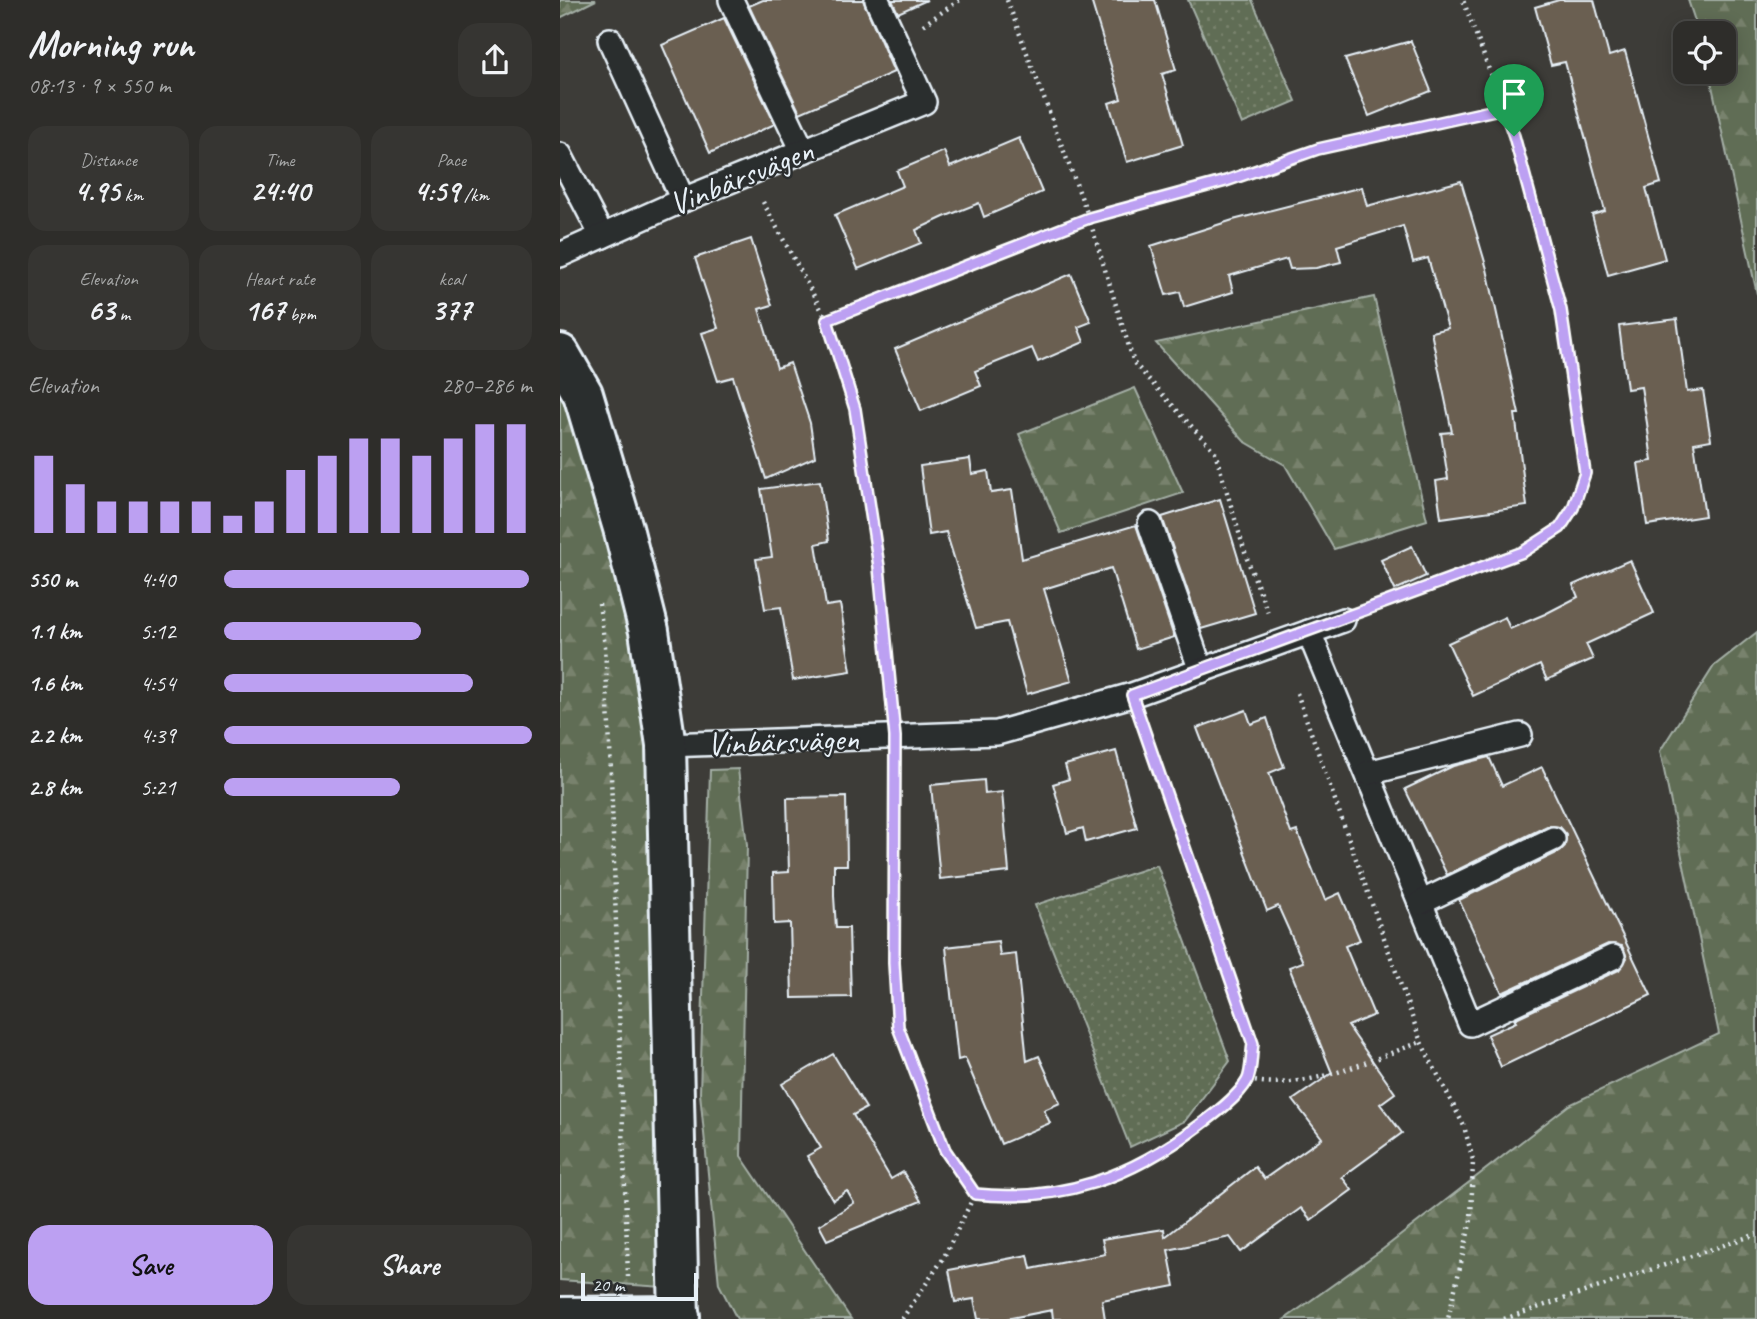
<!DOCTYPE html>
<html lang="en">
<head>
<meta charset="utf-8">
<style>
	:root { --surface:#2e2d2a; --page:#363532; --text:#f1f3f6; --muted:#a7a8a8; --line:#494947; --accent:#bca0f2 }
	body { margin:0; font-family:Caveat,sans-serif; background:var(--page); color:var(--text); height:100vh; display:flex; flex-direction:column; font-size:26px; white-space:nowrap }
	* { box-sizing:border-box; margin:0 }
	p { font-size:23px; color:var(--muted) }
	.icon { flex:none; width:38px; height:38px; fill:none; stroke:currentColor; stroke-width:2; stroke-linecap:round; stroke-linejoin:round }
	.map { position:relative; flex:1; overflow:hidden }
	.side { display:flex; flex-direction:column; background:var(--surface); width:560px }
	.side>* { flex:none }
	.controls { position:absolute; left:1113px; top:21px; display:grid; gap:14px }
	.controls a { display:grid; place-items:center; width:63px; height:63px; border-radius:14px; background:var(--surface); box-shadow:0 4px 18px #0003,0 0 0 2px var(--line); font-size:35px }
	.scale { position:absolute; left:21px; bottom:18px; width:117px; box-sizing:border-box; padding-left:7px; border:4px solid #e8f1f8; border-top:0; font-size:19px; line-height:24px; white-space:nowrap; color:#e8f1f8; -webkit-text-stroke:5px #2a2d2e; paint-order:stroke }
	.pin { position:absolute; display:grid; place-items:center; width:60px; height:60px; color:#fff; margin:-72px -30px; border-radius:50% 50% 50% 0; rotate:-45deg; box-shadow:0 0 7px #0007 }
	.pin .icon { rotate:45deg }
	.round { display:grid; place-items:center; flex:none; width:74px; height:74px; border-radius:21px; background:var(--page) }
	.head { display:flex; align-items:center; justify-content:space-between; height:119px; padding:0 28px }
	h1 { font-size:38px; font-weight:600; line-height:52px }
	.metrics { display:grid; grid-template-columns:repeat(3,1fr); gap:10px; height:119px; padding:7px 28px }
	.metrics div { display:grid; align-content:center; border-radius:18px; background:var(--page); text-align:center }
	.metrics b { font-size:30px; font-weight:600 }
	.metrics small { font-size:19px; font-weight:400 }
	.metrics p { font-size:19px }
	.chart { height:196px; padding:14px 28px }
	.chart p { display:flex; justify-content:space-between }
	.chart svg { width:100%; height:126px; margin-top:7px; stroke:var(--accent); stroke-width:6 }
	.action { display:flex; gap:14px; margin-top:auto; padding:14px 28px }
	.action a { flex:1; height:80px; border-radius:21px; background:var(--accent); color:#111; font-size:28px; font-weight:600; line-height:80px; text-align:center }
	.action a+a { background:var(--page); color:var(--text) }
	ul { padding:0 28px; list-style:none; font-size:23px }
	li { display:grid; grid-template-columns:112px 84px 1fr; align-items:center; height:52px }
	li i { height:18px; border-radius:9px; background:var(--accent) }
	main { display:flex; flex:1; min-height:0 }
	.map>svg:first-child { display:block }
	.forest { fill:url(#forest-firs); stroke:#a4afa6; stroke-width:2 }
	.park { fill:url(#park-dots); stroke:#a4afa6; stroke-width:2 }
	.building { fill:#6a5e51; stroke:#e8f1f8; stroke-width:2 }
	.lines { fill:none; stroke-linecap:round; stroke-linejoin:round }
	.lane-casing { stroke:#e8f1f8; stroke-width:28 }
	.street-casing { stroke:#e8f1f8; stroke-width:44 }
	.path { stroke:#e8f1f8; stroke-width:4.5; stroke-dasharray:2 5; stroke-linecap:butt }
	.lane { stroke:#2a2d2e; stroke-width:23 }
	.street { stroke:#2a2d2e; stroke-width:38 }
	.route-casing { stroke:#fff; stroke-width:14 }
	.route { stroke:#bca0f2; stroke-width:9 }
	.labels { text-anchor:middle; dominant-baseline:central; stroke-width:5; stroke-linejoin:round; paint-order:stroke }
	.street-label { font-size:33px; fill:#e8f1f8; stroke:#2a2d2e }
</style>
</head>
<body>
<main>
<section class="side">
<div class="head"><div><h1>Morning run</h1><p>08:13 · 9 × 550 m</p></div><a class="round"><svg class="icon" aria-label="share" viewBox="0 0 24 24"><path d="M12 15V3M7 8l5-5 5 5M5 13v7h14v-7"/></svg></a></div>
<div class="metrics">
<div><p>Distance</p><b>4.95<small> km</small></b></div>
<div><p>Time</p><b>24:40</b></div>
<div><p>Pace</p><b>4:59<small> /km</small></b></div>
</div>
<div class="metrics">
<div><p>Elevation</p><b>63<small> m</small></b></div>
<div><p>Heart rate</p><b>167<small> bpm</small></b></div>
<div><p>kcal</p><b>377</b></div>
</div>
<div class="chart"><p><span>Elevation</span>280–286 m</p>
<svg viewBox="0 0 160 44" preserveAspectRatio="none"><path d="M5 44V17M15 44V27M25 44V33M35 44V33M45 44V33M55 44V33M65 44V38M75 44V33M85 44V22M95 44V17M105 44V11M115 44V11M125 44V17M135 44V11M145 44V6M155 44V6"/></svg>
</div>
<ul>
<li><b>550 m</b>4:40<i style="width:99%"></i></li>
<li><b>1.1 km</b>5:12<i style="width:64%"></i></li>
<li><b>1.6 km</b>4:54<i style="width:81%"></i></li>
<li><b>2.2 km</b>4:39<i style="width:100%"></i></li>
<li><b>2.8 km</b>5:21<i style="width:57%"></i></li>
</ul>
<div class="action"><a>Save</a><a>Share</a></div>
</section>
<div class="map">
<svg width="1197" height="1319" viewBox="0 0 1197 1319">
	<defs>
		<pattern id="forest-firs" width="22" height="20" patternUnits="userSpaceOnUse" patternTransform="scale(1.75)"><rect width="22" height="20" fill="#616d54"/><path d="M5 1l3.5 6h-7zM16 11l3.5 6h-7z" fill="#78826d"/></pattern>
		<pattern id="park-dots" width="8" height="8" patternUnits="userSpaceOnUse" patternTransform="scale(1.75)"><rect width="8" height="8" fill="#616d54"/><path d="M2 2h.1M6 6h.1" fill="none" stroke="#78826d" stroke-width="1.8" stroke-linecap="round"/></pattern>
	</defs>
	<rect width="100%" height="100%" fill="#3d3c38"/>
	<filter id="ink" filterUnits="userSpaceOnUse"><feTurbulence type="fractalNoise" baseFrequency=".0143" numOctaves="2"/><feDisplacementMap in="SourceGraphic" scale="14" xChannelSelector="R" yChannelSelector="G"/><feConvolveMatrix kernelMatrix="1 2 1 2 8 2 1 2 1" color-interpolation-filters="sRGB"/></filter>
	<g filter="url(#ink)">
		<g class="forest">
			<polygon points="0,0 36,0 0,18"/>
			<polygon points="1128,0 1197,0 1197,294 1149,72 1164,72 1164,33 1139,33"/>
			<polygon points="814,297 867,520 774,549 725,465 684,441 596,343"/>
			<polygon points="0,381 108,634 103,1287 0,1280"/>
			<polygon points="575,388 623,493 501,533 459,434"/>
			<polygon points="1197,632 1197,1319 725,1319 823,1249 1009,1105 1159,1034 1100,751 1154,666"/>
			<polygon points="178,769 187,845 181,1156 291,1319 177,1319 159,1284 140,1093 150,770"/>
		</g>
		<g class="park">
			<polygon points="628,0 692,0 736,101 682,124"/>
			<polygon points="597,865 670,1061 625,1121 570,1147 475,905"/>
		</g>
		<g class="building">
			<polygon points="203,0 303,0 334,72 240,113 189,6"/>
			<polygon points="332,0 367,0 338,13"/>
			<polygon points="531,0 595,0 616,70 602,74 623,145 567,162 549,103 561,99"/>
			<polygon points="999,0 1034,0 1049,56 1065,51 1101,183 1086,188 1105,259 1048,275 1032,215 1045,211 1005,62 991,65 975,7"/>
			<polygon points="164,18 215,124 150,153 102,45"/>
			<polygon points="851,41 871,91 809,116 785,59"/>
			<polygon points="459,138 482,192 424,217 419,203 384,217 356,230 361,243 298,269 275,215 343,186 337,171 384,151 390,167"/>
			<polygon points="901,181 927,269 959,414 955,414 967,506 881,518 876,481 888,479 881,433 892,432 871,332 888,328 868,258 853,262 843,226 777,246 781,262 756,268 730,269 727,259 669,276 673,292 624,307 620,292 606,295 591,246 673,220 802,187 807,206"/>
			<polygon points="191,239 212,305 199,309 217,368 230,363 250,423 255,457 206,479 173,377 158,381 142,333 158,328 135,258"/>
			<polygon points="511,274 531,322 518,327 524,342 478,362 472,348 415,371 421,386 361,411 335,349"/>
			<polygon points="1117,319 1127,392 1143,390 1151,440 1134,443 1145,516 1087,525 1078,463 1092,461 1087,423 1081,387 1067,389 1059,326"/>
			<polygon points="410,459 412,474 428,471 431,493 452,490 462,559 576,525 614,637 576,649 551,568 484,589 512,681 467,694 447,622 416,628 386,532 369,535 360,466"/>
			<polygon points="260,481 269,541 256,544 261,574 266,606 280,604 291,671 233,680 221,607 205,609 196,559 212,557 201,489"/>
			<polygon points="660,499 695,613 641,629 602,517"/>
			<polygon points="852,546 866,576 835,590 821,560"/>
			<polygon points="1070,560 1094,613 1026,644 1033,659 1010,669 987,680 980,665 913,696 888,643 945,617 950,629 985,614 1018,597 1013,585"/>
			<polygon points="686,710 691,724 707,718 715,743 724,767 709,773 731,833 737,831 765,900 780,893 800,940 785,946 814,1015 788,1026 835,1093 820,1104 842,1133 782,1177 792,1190 751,1220 741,1208 681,1252 670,1237 608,1250 615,1286 542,1300 545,1319 493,1319 492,1310 446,1319 418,1319 414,1299 395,1302 389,1270 468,1255 471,1269 545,1254 542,1239 604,1229 605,1237 695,1167 704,1179 762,1138 733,1100 772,1073 729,967 743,962 718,906 707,911 637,728"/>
			<polygon points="556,751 577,828 526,842 523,828 507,833 493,784 509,779 505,765"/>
			<polygon points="929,757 942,786 982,767 1091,995 941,1067 927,1035 956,1022 954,1019 1059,970 1067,958 1062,946 1048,944 942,993 899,900 999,852 1005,846 1006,834 1000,827 987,826 887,875 845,789 893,766"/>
			<polygon points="424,780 425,794 442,792 449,872 380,879 371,785"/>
			<polygon points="286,797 287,865 274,865 274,896 276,928 289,928 291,997 232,998 230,923 214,924 213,873 229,872 227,798"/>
			<polygon points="438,941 440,956 456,954 467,1061 479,1056 500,1103 484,1110 490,1123 441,1144 405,1058 398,1060 386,947"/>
			<polygon points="273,1054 306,1108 293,1115 331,1179 343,1172 361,1201 267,1240 259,1225 294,1203 287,1191 273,1200 247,1156 261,1148 222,1084"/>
		</g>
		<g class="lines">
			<g class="lane-casing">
				<g id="lane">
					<polyline points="171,0 243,151"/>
					<polyline points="50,40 123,200"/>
					<polyline points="0,155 42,236"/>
					<polyline points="0,255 123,200 364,102 317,0"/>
					<polyline points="590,524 641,671"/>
					<polyline points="749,632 910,1024 1053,957"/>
					<polyline points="106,745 437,733 572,695 783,620"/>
					<polyline points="808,773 960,735"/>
					<polyline points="860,903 993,839"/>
				</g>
			</g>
			<g class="street-casing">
				<g id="street">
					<polyline points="0,354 23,394 63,528 89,631 106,745 119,1319"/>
					<polyline points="0,1317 120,1316"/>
				</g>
			</g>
			<g class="path">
				<polyline points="447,0 529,218 574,363 655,452 686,556 708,613"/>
				<polyline points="363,25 400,0"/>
				<polyline points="203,202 267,320 295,409 319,567 332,705"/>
				<polyline points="267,320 529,218 666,181 758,150 944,108"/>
				<polyline points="39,604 45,646 50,746 68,1277"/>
				<polyline points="810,611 963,552 1000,529 1013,508 1025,473 1001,310 954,136 903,0"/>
				<polyline points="737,693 861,1042 904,1126 913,1160 911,1220 888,1319"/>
				<path d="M335 767 334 963 338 1027 385 1150 415 1194C502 1203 571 1177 640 1125 655 1114 678 1097 687 1081 692 1072 691 1054 693 1044L582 724"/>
				<path d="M688 1080C747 1092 806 1061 861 1042"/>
				<polyline points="342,1319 383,1259 415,1194"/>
				<polyline points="944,1319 1197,1234"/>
			</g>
			<use href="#lane" class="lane"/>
			<use href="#street" class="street"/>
		</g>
	</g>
	<g class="lines" filter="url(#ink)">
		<g class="route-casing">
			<path id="route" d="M944 108 954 136 1001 310 1025 473 1013 508 1000 528 963 552 572 695 693 1044C691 1054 692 1072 687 1081 678 1097 655 1114 640 1125 571 1177 502 1203 415 1194L385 1150 338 1027 334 963 335 737 319 567 295 409 267 320 529 218 666 181 758 149Z"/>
		</g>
		<use href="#route" class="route"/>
	</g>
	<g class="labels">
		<g class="street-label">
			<text transform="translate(181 177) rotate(-22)">Vinbärsvägen</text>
			<text transform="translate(223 741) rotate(-2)">Vinbärsvägen</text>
		</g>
	</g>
</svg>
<div class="controls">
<a><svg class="icon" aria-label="locate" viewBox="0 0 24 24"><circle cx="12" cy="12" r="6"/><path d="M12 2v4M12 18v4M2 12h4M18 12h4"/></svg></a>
</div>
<div class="scale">20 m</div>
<div class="pin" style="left:954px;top:136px;background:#1e9e55"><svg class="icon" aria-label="arrive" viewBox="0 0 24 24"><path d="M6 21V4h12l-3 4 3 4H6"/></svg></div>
</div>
</main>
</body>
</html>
